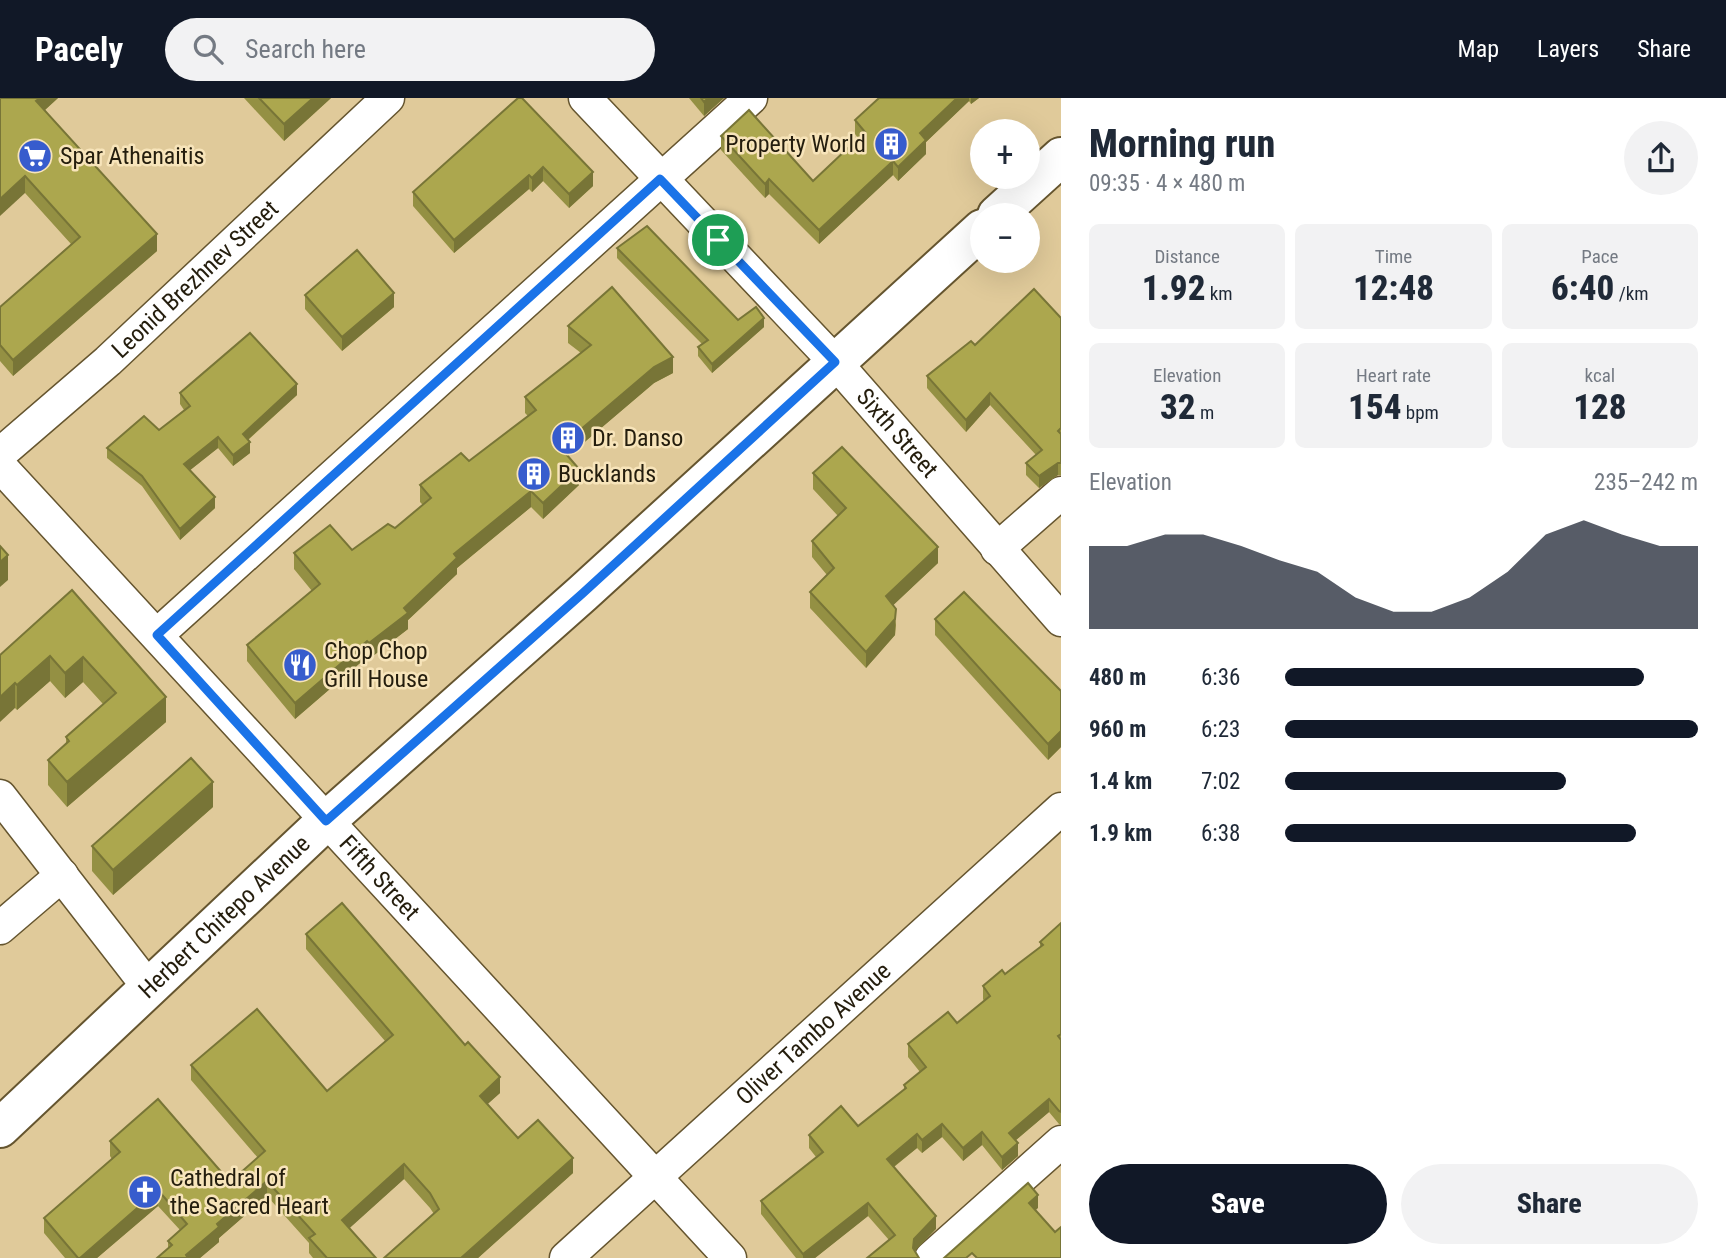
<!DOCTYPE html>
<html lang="en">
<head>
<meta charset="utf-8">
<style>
	:root { --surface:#fff; --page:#f2f2f3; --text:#1f2937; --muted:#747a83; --accent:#111827 }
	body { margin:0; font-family:"Roboto Condensed",sans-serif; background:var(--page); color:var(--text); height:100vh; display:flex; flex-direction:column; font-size:26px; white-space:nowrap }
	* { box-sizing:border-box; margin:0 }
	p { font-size:23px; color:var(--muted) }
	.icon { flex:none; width:38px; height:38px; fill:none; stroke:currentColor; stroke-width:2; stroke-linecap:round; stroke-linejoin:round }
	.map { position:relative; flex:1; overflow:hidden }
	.side { display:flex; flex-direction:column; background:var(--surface); width:665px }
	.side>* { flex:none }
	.controls { position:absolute; left:970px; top:21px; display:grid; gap:14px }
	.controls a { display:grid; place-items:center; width:70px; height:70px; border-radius:50%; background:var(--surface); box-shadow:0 7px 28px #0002; font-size:35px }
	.pin { position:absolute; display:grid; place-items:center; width:60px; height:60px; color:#fff; margin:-30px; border:4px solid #fff; border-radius:50%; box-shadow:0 2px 7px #0007 }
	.round { display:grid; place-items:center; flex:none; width:74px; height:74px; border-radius:37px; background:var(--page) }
	.summary { display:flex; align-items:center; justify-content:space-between; height:119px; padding:0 28px }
	h1 { font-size:38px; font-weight:800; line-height:52px }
	.stats { display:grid; grid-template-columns:repeat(3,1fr); gap:10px; height:119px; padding:7px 28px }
	.stats div { display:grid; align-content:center; border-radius:10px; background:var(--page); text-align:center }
	.stats b { font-size:35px; font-weight:800 }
	.stats small { font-size:19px; font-weight:400 }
	.stats p { font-size:19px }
	.chart { height:196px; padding:14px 28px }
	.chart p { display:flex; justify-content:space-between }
	.chart svg { width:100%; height:126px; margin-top:7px; fill:var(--accent); opacity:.7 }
	.primary-button { display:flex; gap:14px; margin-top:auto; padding:14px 28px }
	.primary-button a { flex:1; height:80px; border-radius:42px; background:var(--accent); color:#fff; font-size:28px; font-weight:800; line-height:80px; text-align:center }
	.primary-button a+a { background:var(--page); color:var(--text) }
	ul { padding:0 28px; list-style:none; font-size:23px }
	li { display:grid; grid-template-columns:112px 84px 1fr; align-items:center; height:52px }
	li i { height:18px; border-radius:9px; background:var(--accent) }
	header { display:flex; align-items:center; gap:42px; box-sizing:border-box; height:98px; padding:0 35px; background:var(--accent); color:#fff }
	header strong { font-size:33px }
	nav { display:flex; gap:38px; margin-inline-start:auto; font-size:24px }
	.search { width:490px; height:63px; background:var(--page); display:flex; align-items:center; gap:18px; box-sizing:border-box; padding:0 24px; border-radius:38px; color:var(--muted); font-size:26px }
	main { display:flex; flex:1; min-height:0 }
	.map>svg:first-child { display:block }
	.built { fill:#e0ca9a; fill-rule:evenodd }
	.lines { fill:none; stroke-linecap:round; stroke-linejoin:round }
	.minor-casing { stroke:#65552f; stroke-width:35 }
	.major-casing { stroke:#65552f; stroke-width:42 }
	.minor { stroke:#fff; stroke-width:32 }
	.major { stroke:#fff; stroke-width:38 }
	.wall { fill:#949043 }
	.shaded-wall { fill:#787537 }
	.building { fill:#aca74e; stroke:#787537; stroke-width:2 }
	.route-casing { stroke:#fff; stroke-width:14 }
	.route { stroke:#1a73e8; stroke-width:9 }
	.labels { text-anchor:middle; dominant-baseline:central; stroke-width:5; stroke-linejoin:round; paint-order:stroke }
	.poi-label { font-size:24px; fill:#241d0d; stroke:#f7e4ba; text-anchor:start }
	.street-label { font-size:24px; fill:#241d0d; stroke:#f7e4ba }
</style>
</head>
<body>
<header>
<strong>Pacely</strong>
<div class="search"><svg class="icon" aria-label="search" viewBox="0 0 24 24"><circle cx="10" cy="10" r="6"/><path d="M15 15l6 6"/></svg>Search here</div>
<nav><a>Map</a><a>Layers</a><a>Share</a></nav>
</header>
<main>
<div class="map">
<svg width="1061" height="1160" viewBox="0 0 1061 1160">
	<rect width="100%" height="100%" fill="#e9d7ad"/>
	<path class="built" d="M0 0H1061V1160H0ZM982 33H1027V79H982ZM982 117H1027V163H982Z"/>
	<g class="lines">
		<g class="minor-casing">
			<g id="minor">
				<path id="s1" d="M585 0 835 264 1061 522"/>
				<path id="s2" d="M0 356 108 263 388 0"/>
				<path id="s3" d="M0 368 730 1160"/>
				<polyline points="997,451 1061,395"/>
				<polyline points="157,537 751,0"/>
				<polyline points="0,698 149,890"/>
				<polyline points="0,830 62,777"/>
				<path id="s4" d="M566 1160 1061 711"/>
				<polyline points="931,1160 1061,1044"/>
			</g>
		</g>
		<g class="major-casing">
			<g id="major">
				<polyline points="997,117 1061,59"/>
				<path id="s5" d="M0 1030 326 723 583 495 982 131"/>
			</g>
		</g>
		<use href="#minor" class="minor"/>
		<use href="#major" class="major"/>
	</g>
	<g class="wall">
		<polygon points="0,0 58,0 45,12 157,153 13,278 0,263 0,209 71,146 25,95"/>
		<polygon points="244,0 331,0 284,43"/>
		<polygon points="518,0 593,88 569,110 543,83 532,94 529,91 454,155 413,108 413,94"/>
		<polygon points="689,0 724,0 704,18"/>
		<polygon points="879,0 979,0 971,6 969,3 926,44 926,56 898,83 893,77 819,146 769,96 765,100 721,52 721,38 813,83 858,40 855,36 855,22"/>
		<polygon points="617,150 738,222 764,229 712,275 698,258 698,249 702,246 617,160"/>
		<polygon points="305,197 394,209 342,253 305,211"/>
		<polygon points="1061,220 1061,377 1058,377 1039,390 1026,377 1026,365 1036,357 990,307 966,334 927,290 927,278 975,247"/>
		<polygon points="568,228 673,275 654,285 568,358 579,387 543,421 531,409 457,470 457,476 408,522 408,531 369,561 367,559 295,621 247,563 247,547 312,493 294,471 294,455 352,452 395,430 423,407 420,404 420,387 469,363 528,318 525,315 525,299 581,255 568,245"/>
		<polygon points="180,295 297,297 248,342 250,355 233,368 218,350 190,372 215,410 180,442 142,388 107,360 107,350 159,332 184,312 180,306"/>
		<polygon points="813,375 938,465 893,507 896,527 895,537 866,570 810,510 810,494 827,477 812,459 812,443 838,418 813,391"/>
		<polygon points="72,492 166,624 67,709 48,687 48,662 66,646 66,639 103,606 83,584 65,600 50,583 17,612 15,610 0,557"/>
		<polygon points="935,521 1061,593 1061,649 1048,662 935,537"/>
		<polygon points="213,709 113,797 92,773 92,748"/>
		<polygon points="1061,825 1061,1027 1059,1026 1049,1014 1016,1042 1018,1058 1002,1072 982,1047 963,1063 942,1039 922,1055 917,1050 894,1069 936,1131 889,1142 868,1118 815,1160 796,1160 761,1116 761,1103 816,1059 809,1050 809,1037 858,1028 904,992 904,987 920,974 908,959 908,946 957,925 984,903 983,901 983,888 1005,876 1040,849 1040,844"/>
		<polygon points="306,836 500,995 487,1006 518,1040 573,1075 478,1160 384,1160 434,1116 430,1110 404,1081 349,1130 376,1160 313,1160 309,1155 309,1145 267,1098 219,1140 219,1144 200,1160 157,1160 168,1151 168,1143 180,1132 158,1108 97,1160 65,1160 44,1135 44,1120 112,1061 110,1058 110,1043 230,1084 258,1060 191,982 191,967 327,993 385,943 306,851"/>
	</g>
	<g class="shaded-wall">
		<polygon points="40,0 58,0 36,20 36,3"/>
		<polygon points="313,0 331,0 284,43 284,26"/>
		<polygon points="708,0 724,0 704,18 704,4"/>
		<polygon points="957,0 969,0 969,3 926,44 926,56 898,83 898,69 920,35"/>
		<polygon points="971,0 979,0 971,6"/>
		<polygon points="893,63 893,77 819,146 819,132"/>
		<polygon points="543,69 543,83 532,94 532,80"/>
		<polygon points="593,74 593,88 569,110 569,96"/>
		<polygon points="529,77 529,91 454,155 454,142"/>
		<polygon points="25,78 25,95 0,118 0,101"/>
		<polygon points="769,81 769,96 765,100 765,86"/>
		<polygon points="157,136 157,153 13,278 13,262"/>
		<polygon points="394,195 394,209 342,253 342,239"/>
		<polygon points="764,220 764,229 712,275 712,266"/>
		<polygon points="673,259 673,275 654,285 560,365 560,349 654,269"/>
		<polygon points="297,286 297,297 243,346 243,336"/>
		<polygon points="990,295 990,307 966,334 966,322"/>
		<polygon points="218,339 218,350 184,377 184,366"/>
		<polygon points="250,344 250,355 233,368 233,357"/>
		<polygon points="1058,365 1058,377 1039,390 1039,378"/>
		<polygon points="579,371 579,387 543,421 543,405"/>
		<polygon points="531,393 531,409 457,470 457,476 408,522 408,531 369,561 369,545 454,456"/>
		<polygon points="215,399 215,410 180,442 180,431"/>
		<polygon points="938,449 938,465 886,514 886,498"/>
		<polygon points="8,457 8,482 0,489 0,464"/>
		<polygon points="896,511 895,537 866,570 866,554"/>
		<polygon points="367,543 367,559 295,621 295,605"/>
		<polygon points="50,558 50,583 17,612 17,587"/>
		<polygon points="83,559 83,584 65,600 65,575"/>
		<polygon points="15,585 15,610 0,624 0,599"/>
		<polygon points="166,599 166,624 67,709 67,684"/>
		<polygon points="1061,633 1061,649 1048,662 1048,646"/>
		<polygon points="213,684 213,709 113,797 113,772"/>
		<polygon points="500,979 500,995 480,1013 480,998"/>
		<polygon points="1049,1001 1049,1014 1009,1048 1009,1035"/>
		<polygon points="942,1026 942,1039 922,1055 922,1042"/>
		<polygon points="982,1034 982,1047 963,1063 963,1050"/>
		<polygon points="917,1036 917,1050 887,1074 887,1061"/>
		<polygon points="1018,1045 1018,1058 1002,1072 1002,1059"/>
		<polygon points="573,1060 573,1075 478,1160 461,1160"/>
		<polygon points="404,1066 404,1081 342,1137 342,1122"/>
		<polygon points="267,1083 267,1098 219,1140 219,1144 200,1160 186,1160 186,1157 217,1126"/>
		<polygon points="158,1092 158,1108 97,1160 80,1160"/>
		<polygon points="1038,1097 1038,1110 1029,1118 1029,1105"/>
		<polygon points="868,1105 868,1118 815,1160 803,1160 803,1156"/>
		<polygon points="936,1118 936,1131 914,1154 913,1160 914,1141"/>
	</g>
	<g class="building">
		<polygon points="0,0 40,0 36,3 157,136 13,262 0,247 0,209 80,139 25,78 0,101"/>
		<polygon points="259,0 313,0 284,26"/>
		<polygon points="518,0 522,0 593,74 569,96 543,69 532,80 529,77 454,142 413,94"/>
		<polygon points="701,0 708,0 704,4"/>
		<polygon points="879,0 957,0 920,35 926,42 898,69 893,63 819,132 769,81 765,86 721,38 749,12 813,83 865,34 855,22"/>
		<polygon points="647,128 738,222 756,209 764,220 712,266 698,249 708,242 617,150"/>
		<polygon points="357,152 394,195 342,239 305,197"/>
		<polygon points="612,189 673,259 654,269 560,349 579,371 543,405 531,393 454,456 457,460 404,510 408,515 369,545 367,543 295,605 247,547 320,486 294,455 330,427 352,452 388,426 395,430 431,400 420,387 461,355 469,363 536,312 525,299 591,247 568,228"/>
		<polygon points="1034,191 1061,220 1061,330 1058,333 1061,336 1061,365 1058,365 1039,378 1026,365 1042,352 990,295 966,322 927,278 971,243 975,247"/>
		<polygon points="250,235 297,286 243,336 250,344 233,357 218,339 184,366 215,399 180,431 142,378 107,350 144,318 159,332 190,308 180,295"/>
		<polygon points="842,349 938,449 886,498 896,511 895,521 866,554 810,494 834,470 812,443 846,410 813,375"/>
		<polygon points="0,448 8,457 0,464"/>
		<polygon points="72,492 166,599 67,684 48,662 69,643 66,639 116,595 83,559 65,575 50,558 17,587 15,585 0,599 0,557"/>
		<polygon points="964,494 1061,593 1061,633 1048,646 935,521"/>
		<polygon points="191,660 213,684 113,772 92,748"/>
		<polygon points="342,805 465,947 468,944 500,979 480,998 518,1040 538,1022 573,1060 461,1160 384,1160 439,1111 430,1095 404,1066 342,1122 376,1160 327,1160 309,1140 315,1136 267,1083 217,1126 219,1129 186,1157 188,1160 157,1160 172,1147 168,1143 187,1126 158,1092 80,1160 78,1160 44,1120 120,1054 110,1043 158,1001 230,1084 265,1053 191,967 257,911 327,993 393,937 306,836"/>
		<polygon points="1061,825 1061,936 1058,938 1061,942 1061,1014 1059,1013 1049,1001 1009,1035 1018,1045 1002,1059 982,1034 963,1050 942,1026 922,1042 917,1036 887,1061 936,1118 914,1141 913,1150 919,1160 867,1160 895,1137 868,1105 803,1156 761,1103 823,1054 809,1037 841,1008 858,1028 906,990 904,987 926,969 908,946 948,914 957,925 990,898 983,888 1002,872 1005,876 1043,847 1040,844"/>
		<polygon points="1028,1085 1038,1097 1029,1105 1055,1134 1061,1129 1061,1160 977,1160 972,1155 966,1160 944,1160"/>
	</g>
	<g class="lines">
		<g class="route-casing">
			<polygon id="route" points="660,81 835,264 583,495 326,723 157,537"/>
		</g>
		<use href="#route" class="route"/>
	</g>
	<defs>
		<g id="building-disc" transform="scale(1.75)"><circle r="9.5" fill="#375ccd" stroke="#f7e4ba"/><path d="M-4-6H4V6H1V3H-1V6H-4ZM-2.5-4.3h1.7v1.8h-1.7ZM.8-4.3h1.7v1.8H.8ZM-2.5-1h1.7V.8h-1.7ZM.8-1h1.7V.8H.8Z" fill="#fff"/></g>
		<g id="supermarket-disc" transform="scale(1.75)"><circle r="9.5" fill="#375ccd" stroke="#f7e4ba"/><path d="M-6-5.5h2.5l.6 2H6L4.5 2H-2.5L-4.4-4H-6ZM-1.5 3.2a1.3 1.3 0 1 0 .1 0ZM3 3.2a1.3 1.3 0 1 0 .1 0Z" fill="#fff"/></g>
		<g id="restaurant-disc" transform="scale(1.75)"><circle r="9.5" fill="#375ccd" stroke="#f7e4ba"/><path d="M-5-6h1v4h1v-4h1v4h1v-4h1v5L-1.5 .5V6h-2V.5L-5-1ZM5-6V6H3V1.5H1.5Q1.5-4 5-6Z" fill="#fff"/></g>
		<g id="church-disc" transform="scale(1.75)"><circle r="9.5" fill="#375ccd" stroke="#f7e4ba"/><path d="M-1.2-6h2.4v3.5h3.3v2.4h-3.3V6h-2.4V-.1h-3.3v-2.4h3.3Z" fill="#fff"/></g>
	</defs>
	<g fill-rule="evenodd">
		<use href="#building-disc" x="891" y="46"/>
		<use href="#supermarket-disc" x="35" y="58"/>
		<use href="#building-disc" x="568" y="340"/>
		<use href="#building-disc" x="534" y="376"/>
		<use href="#restaurant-disc" x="300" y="567"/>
		<use href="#church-disc" x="145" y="1094"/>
	</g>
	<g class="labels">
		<g class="poi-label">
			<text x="866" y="46" text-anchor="end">Property World</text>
			<text x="60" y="58">Spar Athenaitis</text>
			<text x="592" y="340">Dr. Danso</text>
			<text x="558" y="376">Bucklands</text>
			<text x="324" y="553">Chop Chop<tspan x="324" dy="28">Grill House</tspan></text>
			<text x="170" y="1080">Cathedral of<tspan x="170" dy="28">the Sacred Heart</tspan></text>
		</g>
		<g class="street-label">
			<text stroke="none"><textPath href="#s2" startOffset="262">Leonid Brezhnev Street</textPath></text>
			<text stroke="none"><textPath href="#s1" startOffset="458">Sixth Street</textPath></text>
			<text stroke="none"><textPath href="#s3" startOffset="560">Fifth Street</textPath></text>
			<text stroke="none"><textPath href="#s5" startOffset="308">Herbert Chitepo Avenue</textPath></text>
			<text stroke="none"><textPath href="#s4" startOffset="334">Oliver Tambo Avenue</textPath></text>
		</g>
	</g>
</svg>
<div class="controls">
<a>+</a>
<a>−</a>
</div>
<div class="pin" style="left:718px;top:142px;background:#1e9e55"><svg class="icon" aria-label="arrive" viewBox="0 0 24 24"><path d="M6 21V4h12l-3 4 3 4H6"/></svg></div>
</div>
<section class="side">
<div class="summary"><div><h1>Morning run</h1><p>09:35 · 4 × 480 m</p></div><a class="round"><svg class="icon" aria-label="share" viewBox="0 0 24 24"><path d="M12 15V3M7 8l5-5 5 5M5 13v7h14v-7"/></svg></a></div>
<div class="stats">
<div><p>Distance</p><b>1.92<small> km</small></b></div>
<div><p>Time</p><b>12:48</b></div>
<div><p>Pace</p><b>6:40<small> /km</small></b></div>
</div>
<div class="stats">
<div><p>Elevation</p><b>32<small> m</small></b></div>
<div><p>Heart rate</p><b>154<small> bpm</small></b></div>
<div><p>kcal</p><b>128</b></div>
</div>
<div class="chart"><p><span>Elevation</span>235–242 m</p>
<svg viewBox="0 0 160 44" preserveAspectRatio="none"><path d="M0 44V15L10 15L20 11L30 11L40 15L50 20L60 24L70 33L80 38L90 38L100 33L110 24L120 11L130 6L140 11L150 15L160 15V44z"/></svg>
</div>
<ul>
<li><b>480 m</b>6:36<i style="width:87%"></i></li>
<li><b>960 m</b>6:23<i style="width:100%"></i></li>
<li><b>1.4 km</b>7:02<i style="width:68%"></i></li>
<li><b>1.9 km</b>6:38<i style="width:85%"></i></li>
</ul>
<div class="primary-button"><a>Save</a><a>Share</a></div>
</section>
</main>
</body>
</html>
